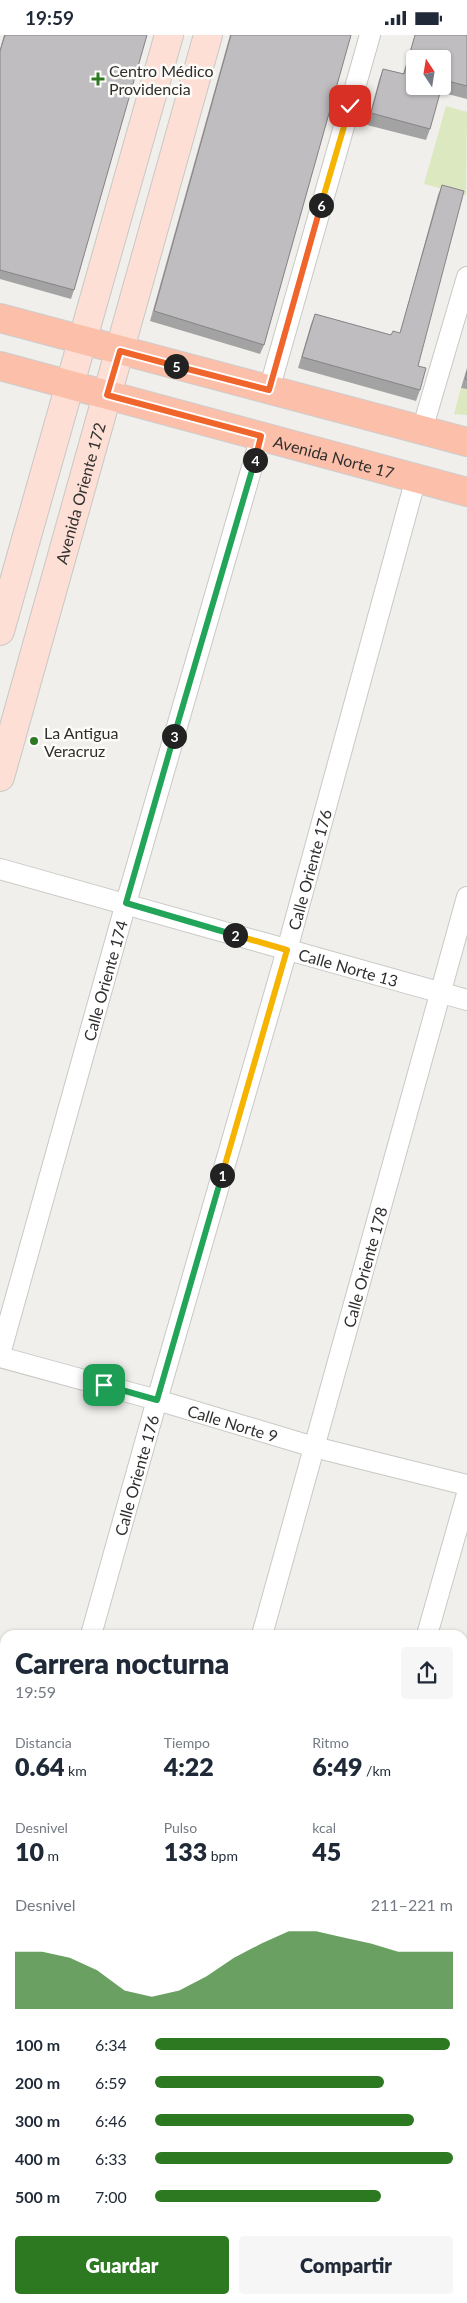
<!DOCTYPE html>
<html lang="es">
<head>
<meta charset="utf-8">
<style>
	:root { --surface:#fff; --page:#f6f6f7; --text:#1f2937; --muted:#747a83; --accent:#2c7921 }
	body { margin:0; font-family:Lato,sans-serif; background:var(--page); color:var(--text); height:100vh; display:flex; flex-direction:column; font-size:19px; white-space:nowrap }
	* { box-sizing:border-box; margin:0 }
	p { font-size:16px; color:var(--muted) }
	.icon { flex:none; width:28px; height:28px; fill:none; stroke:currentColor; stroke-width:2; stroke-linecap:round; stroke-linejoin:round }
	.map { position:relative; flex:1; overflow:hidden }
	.drawer { position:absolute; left:0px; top:1595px; width:468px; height:674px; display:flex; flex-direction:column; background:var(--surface); border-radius:15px 15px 0 0; box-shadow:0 1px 4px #0004 }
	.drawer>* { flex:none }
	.needle { width:32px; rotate:348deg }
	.tools { position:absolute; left:406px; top:15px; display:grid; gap:10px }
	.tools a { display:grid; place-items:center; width:45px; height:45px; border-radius:5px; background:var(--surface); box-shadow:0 1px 4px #0004; font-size:25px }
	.pin { position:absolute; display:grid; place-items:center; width:42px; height:42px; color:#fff; margin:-21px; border-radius:10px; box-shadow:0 2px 8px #0006 }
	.km { position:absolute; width:25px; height:25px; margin:-12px; border-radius:50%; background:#222; color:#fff; font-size:14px; line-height:25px; text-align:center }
	.round { display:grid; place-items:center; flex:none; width:52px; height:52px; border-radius:5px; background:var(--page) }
	.overview { display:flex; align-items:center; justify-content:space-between; height:85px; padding:0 15px }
	h1 { font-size:28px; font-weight:800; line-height:38px }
	.metrics { display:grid; grid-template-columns:repeat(3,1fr); gap:8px; height:85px; padding:5px 15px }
	.metrics div { display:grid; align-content:center }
	.metrics b { font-size:25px; font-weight:800 }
	.metrics small { font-size:14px; font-weight:400 }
	.metrics p { font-size:14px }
	.chart { height:140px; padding:10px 15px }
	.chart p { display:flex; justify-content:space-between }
	.chart svg { width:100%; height:90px; margin-top:5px; fill:var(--accent); opacity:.7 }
	.cta { display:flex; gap:10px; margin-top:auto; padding:10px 15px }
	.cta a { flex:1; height:58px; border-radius:5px; background:var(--accent); color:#fff; font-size:20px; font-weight:800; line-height:58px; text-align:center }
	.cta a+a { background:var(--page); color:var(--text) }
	ul { padding:0 15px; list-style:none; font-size:16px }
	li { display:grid; grid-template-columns:80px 60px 1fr; align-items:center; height:38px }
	li i { height:12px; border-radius:6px; background:var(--accent) }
	.status { display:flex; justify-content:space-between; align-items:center; height:35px; padding:0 25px; background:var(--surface); direction:ltr }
	.status svg { height:14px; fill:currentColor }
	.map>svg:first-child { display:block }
	.green { fill:#dce8c0 }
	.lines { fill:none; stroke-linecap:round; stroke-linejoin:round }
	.street-casing { stroke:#c8c8c5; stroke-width:22 }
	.secondary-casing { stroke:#c8c8c5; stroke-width:30 }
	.primary-casing { stroke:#cdcdcd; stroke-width:30 }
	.street { stroke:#fff; stroke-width:20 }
	.secondary { stroke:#fddfd5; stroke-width:28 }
	.primary { stroke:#fbbfaa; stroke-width:28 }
	.wall { fill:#a4a3a4; fill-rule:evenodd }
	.building { fill:#bfbdbf; stroke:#868486 }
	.split-1-casing { stroke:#fff; stroke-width:10 }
	.split-2-casing { stroke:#fff; stroke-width:10 }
	.split-3-casing { stroke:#fff; stroke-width:10 }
	.split-4-casing { stroke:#fff; stroke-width:10 }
	.split-5-casing { stroke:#fff; stroke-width:10 }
	.split-6-casing { stroke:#fff; stroke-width:10 }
	.split-7-casing { stroke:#fff; stroke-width:10 }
	.split-1 { stroke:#22a559; stroke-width:6 }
	.split-2 { stroke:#f5b400; stroke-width:6 }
	.split-3 { stroke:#22a559; stroke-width:6 }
	.split-4 { stroke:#22a559; stroke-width:6 }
	.split-5 { stroke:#f0652b; stroke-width:6 }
	.split-6 { stroke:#f0652b; stroke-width:6 }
	.split-7 { stroke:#f5b400; stroke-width:6 }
	.poi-dot { fill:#2c7921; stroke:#fdfcf9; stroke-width:2 }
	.labels { text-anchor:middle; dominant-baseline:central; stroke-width:5; stroke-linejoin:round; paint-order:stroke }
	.poi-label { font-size:16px; fill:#302f2e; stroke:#fdfcf9; text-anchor:start }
	.street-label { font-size:16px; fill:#302f2e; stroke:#fdfcf9 }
</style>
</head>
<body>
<div class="status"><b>19:59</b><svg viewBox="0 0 49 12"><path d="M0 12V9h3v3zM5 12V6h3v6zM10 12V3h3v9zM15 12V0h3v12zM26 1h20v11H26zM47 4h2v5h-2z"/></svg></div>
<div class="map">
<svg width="467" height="2268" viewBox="0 0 467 2268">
	<rect width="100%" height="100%" fill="#f0efec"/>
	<g class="green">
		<polygon points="446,71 467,77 466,160 424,149"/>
		<polygon points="461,353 467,354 467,380 454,379"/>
	</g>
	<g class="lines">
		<g class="street-casing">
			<g id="street">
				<polyline points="269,355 370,0"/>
				<polyline points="422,395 467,242"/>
				<path id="s1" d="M0 834 467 965"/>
				<path id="s2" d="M0 1319 126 868 261 401"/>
				<path id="s3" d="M0 1322 157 1365 314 1412 467 1450"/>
				<path id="s4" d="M91 1600 157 1365 287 915 416 443"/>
				<path id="s5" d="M262 1600 467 862"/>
				<polyline points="427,1600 467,1459"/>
				<polyline points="0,1806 5,1808"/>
				<polyline points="462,1909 467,1908"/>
				<polyline points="0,1921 5,1905"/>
				<polyline points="462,1966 467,1954"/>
				<polyline points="0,2006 5,2005"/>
				<polyline points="0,2081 5,2080"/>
				<polyline points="147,2264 147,2268"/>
				<polyline points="354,2268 355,2264"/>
			</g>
		</g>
		<g class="secondary-casing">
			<g id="secondary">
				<polyline points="0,596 169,0"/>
				<path id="s6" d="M0 742 208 0"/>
			</g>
		</g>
		<g class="primary-casing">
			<g id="primary">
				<polyline points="0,283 467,407"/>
				<path id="s7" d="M0 331 467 457"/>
			</g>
		</g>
		<use href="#street" class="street"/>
		<use href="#secondary" class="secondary"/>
		<use href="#primary" class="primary"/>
	</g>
	<g class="wall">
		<polygon points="4,0 147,0 74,255 71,264 0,244 0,14"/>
		<polygon points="230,0 351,0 264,310 260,319 150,286"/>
		<path d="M415 0H467V64L440 57 430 94 426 105 367 90 379 45 383 34 403 39ZM442 24V51H415Z"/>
		<polygon points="442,150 418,331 420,355 416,366 298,333 311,289 315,279 391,300 400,298 438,160"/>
		<polygon points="467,333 467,354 461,353"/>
	</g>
	<g class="building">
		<polygon points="5,0 147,0 74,255 0,235 0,16"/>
		<polygon points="231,0 351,0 264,310 154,276"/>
		<polygon points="415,0 467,0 467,51 444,45 442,49 442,24 415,24 415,51 442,51 430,94 371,78 383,34 404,39"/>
		<polygon points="442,150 464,156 418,331 426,333 420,355 302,322 315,279 391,300 393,296 400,298"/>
		<polygon points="467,336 467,345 465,344"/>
	</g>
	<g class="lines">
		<g class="split-1-casing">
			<polyline id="split-1" points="104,1350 157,1365 222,1140"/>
		</g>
		<g class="split-2-casing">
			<polyline id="split-2" points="222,1140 287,915 235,900"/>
		</g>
		<g class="split-3-casing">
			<polyline id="split-3" points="174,701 126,868 235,900"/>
		</g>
		<g class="split-4-casing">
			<polyline id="split-4" points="174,701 255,425"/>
		</g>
		<g class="split-5-casing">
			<polyline id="split-5" points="176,331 120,316 107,360 261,401 255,425"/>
		</g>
		<g class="split-6-casing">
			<polyline id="split-6" points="176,331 269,355 321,170"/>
		</g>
		<g class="split-7-casing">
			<polyline id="split-7" points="321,170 350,71"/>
		</g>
		<use href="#split-1" class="split-1"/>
		<use href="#split-2" class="split-2"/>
		<use href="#split-3" class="split-3"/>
		<use href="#split-4" class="split-4"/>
		<use href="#split-5" class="split-5"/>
		<use href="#split-6" class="split-6"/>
		<use href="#split-7" class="split-7"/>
	</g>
	<g class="poi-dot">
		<path d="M95.5 36.5h5v5h5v5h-5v5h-5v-5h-5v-5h5z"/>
		<circle cx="34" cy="706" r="5"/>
	</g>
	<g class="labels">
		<g class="poi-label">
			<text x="109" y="35">Centro Médico<tspan x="109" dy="18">Providencia</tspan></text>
			<text x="44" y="697">La Antigua<tspan x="44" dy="18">Veracruz</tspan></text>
		</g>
		<g class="street-label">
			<text stroke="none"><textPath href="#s7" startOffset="346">Avenida Norte 17</textPath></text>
			<text stroke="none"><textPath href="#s6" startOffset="295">Avenida Oriente 172</textPath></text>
			<text stroke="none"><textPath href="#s4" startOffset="796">Calle Oriente 176</textPath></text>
			<text stroke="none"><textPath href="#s1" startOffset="362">Calle Norte 13</textPath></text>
			<text stroke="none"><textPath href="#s2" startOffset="388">Calle Oriente 174</textPath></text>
			<text stroke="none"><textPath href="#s5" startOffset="382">Calle Oriente 178</textPath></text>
			<text stroke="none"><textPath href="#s3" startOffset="242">Calle Norte 9</textPath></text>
			<text stroke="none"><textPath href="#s4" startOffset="166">Calle Oriente 176</textPath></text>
		</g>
	</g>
</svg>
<div class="tools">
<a><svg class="needle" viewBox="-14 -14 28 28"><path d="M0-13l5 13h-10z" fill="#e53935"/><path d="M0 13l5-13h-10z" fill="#747a83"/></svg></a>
</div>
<div class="pin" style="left:104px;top:1350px;background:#1e9e55"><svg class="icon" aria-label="arrive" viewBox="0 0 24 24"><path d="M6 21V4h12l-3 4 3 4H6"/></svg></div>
<div class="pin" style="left:350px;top:71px;background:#d93025"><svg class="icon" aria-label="check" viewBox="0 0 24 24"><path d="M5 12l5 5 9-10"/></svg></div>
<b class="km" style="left:222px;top:1140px">1</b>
<b class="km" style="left:235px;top:900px">2</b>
<b class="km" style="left:174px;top:701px">3</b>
<b class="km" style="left:255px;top:425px">4</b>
<b class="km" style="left:176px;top:331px">5</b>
<b class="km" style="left:321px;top:170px">6</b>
<section class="drawer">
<div class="overview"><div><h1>Carrera nocturna</h1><p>19:59</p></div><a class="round"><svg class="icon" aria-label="share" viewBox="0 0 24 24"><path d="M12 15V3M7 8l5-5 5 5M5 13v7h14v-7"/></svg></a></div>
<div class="metrics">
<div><p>Distancia</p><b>0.64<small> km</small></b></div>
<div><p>Tiempo</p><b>4:22</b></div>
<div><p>Ritmo</p><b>6:49<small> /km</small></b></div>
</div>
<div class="metrics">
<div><p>Desnivel</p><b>10<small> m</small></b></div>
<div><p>Pulso</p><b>133<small> bpm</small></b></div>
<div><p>kcal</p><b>45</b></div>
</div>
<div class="chart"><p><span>Desnivel</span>211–221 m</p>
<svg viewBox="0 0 160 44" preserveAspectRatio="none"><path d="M0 44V16L10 16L20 19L30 25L40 35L50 38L60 35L70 28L80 19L90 12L100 6L110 6L120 9L130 12L140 16L150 16L160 16V44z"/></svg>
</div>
<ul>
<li><b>100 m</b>6:34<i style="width:99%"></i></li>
<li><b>200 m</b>6:59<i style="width:77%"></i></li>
<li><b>300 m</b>6:46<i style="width:87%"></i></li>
<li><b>400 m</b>6:33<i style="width:100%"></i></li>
<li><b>500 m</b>7:00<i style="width:76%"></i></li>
</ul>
<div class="cta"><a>Guardar</a><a>Compartir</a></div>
</section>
</div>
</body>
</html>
